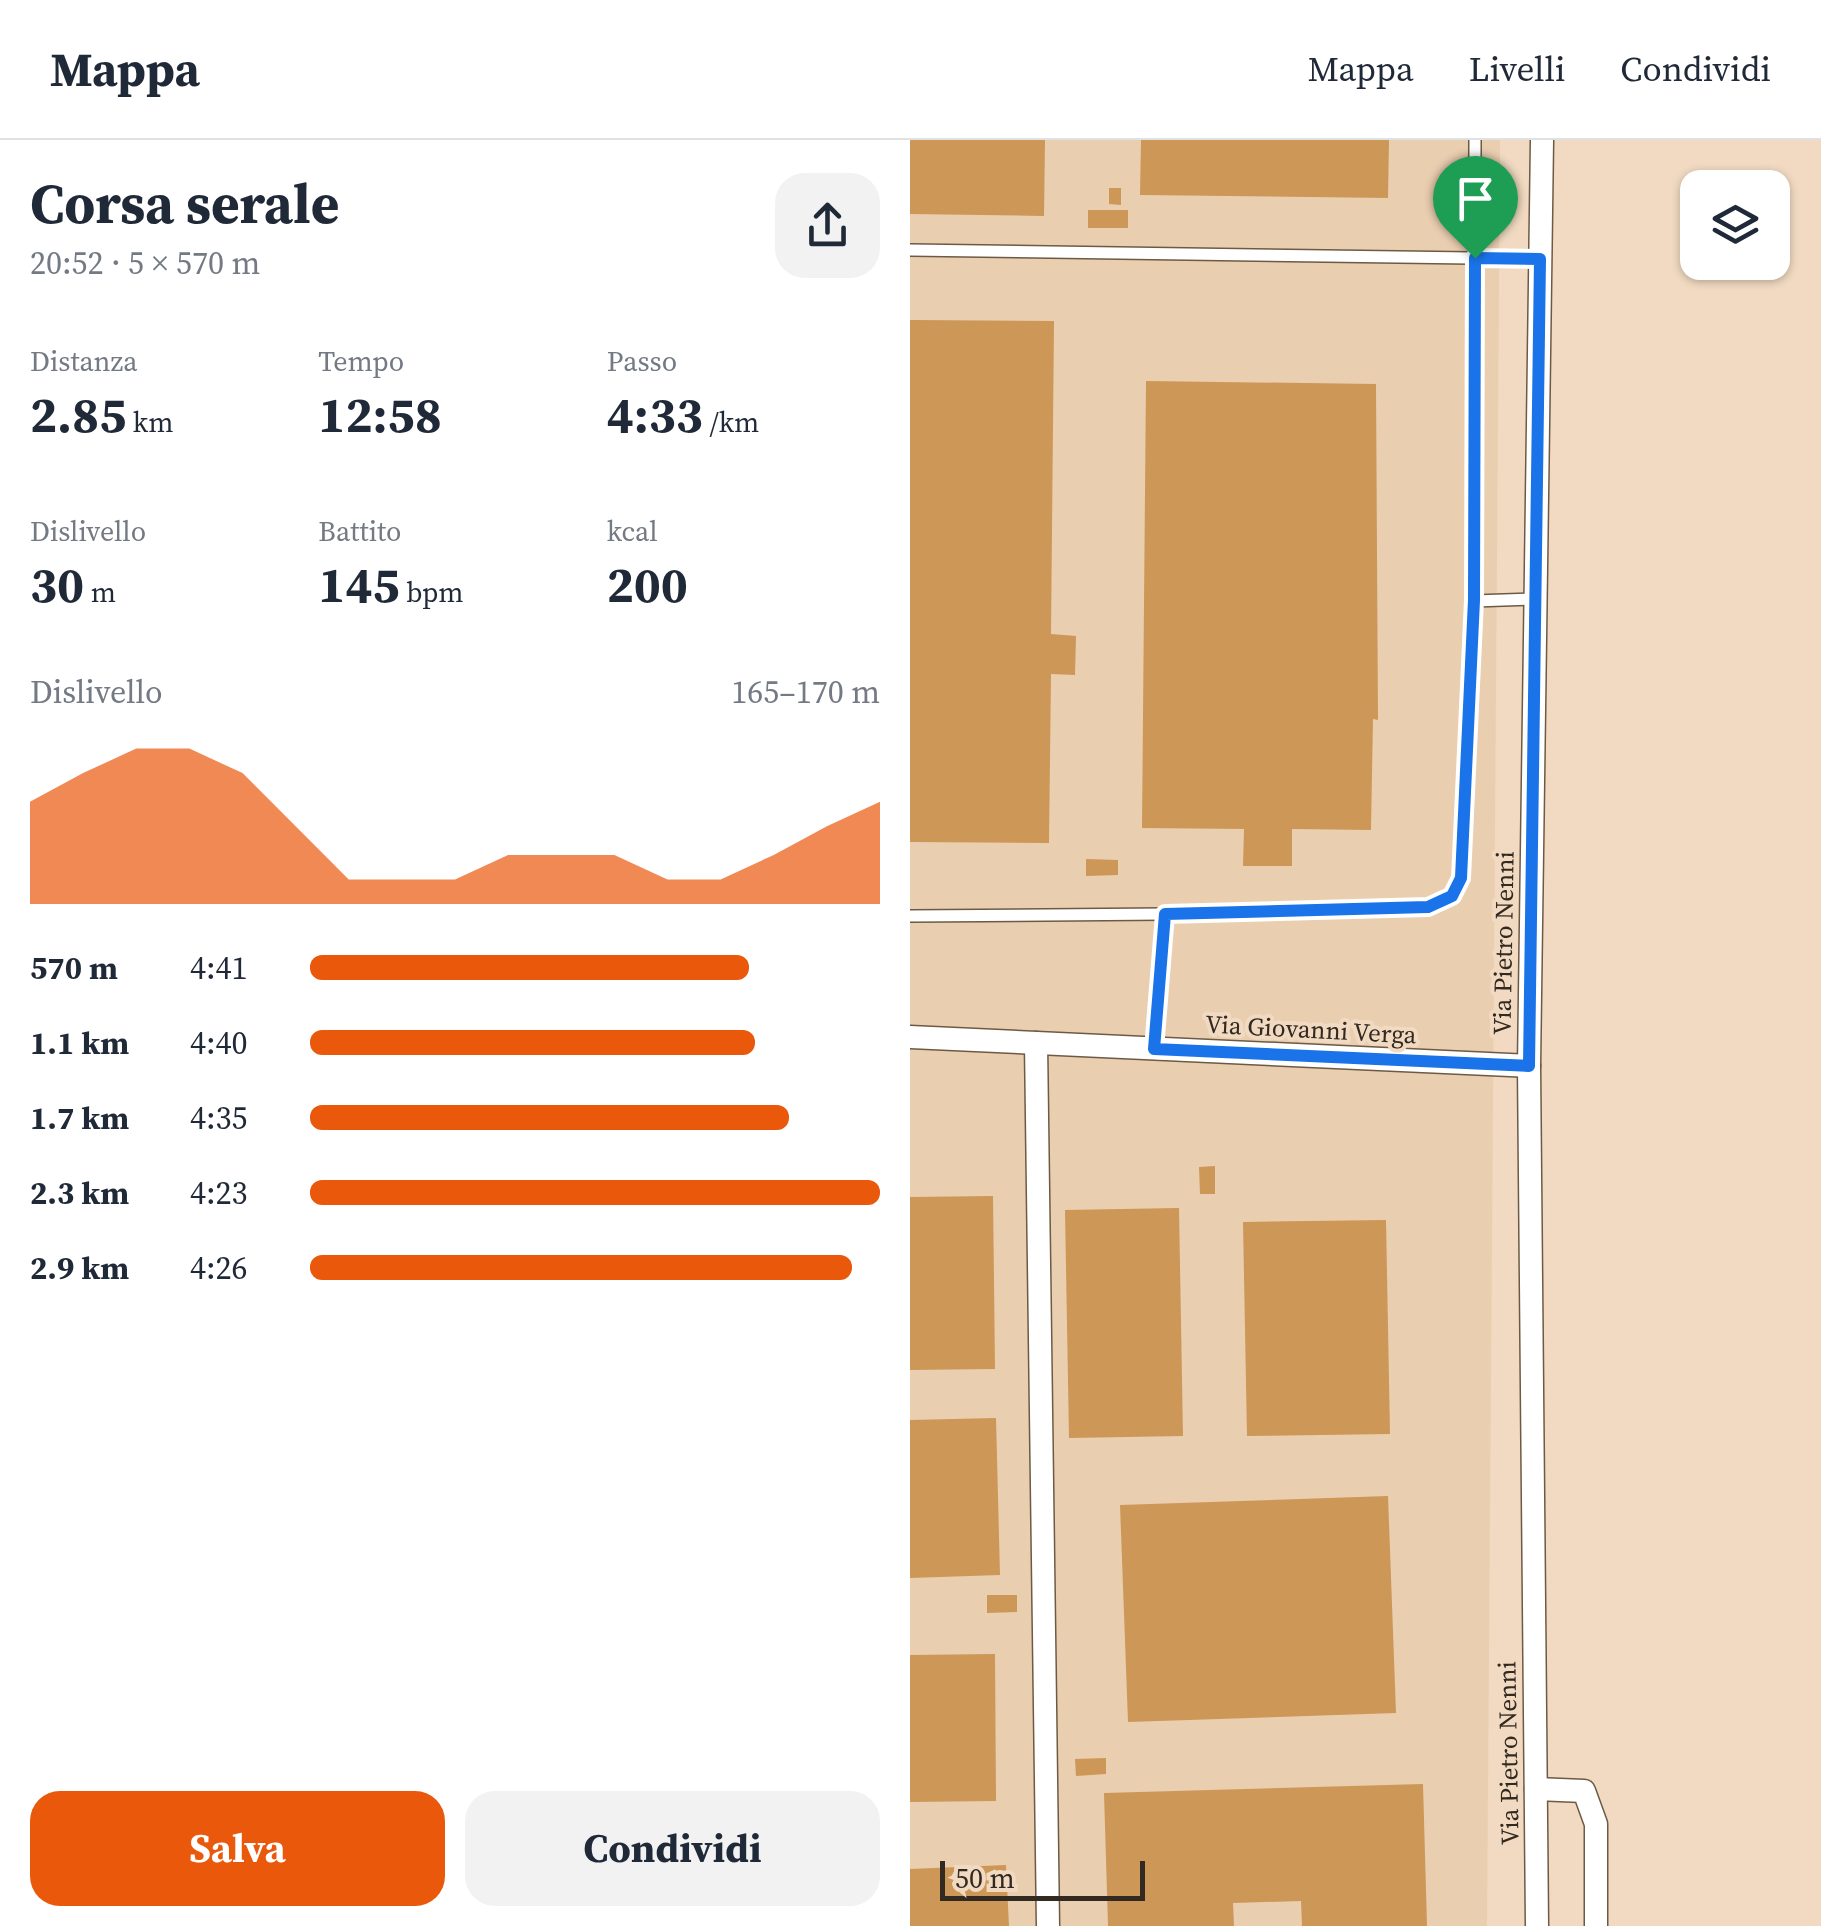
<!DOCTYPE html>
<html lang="it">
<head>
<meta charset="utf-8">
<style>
	:root { --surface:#fff; --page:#f2f2f3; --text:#1f2937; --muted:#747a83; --line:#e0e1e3; --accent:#ea580c }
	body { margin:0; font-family:"Source Serif 4",serif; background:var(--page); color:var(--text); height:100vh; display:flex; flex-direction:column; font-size:38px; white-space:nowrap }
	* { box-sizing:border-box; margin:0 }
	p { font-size:32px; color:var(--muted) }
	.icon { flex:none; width:55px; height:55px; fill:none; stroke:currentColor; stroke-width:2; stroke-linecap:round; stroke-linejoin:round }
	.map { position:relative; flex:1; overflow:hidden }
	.sheet { display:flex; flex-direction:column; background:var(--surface); width:910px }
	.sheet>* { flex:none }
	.fabs { position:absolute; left:770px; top:30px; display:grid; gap:20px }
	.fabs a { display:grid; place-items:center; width:110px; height:110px; border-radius:20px; background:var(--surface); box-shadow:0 2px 8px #0004; font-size:50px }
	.scale { position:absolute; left:30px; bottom:25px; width:205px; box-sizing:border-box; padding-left:10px; border:5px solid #322920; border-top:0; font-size:28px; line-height:35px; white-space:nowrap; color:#322920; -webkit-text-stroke:8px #f1dac1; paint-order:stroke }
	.pin { position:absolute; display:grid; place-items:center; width:85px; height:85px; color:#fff; margin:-102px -42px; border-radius:50% 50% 50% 0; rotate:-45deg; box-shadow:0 0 10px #0007 }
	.pin .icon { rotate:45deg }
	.round { display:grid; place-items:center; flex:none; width:105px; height:105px; border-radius:30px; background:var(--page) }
	.summary { display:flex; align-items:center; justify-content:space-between; height:170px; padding:0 30px }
	h1 { font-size:55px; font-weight:700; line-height:75px }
	.stats { display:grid; grid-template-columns:repeat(3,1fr); gap:15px; height:170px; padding:10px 30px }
	.stats div { display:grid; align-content:center }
	.stats b { font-size:50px; font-weight:700 }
	.stats small { font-size:28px; font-weight:400 }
	.stats p { font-size:28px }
	.chart { height:280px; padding:20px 30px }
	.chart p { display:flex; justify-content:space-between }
	.chart svg { width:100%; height:180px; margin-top:10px; fill:var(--accent); opacity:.7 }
	.button { display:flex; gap:20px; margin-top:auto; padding:20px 30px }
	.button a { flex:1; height:115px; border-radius:30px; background:var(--accent); color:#fff; font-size:40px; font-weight:700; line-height:115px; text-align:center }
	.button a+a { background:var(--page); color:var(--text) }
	ul { padding:0 30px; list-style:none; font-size:32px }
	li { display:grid; grid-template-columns:160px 120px 1fr; align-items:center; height:75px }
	li i { height:25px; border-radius:12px; background:var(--accent) }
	header { display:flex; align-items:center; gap:60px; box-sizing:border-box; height:140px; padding:0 50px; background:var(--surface); border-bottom:2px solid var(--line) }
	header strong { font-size:48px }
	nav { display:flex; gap:55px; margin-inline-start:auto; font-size:35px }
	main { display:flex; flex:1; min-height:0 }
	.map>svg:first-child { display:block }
	.built { fill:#eaceb0 }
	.building { fill:#cd9757 }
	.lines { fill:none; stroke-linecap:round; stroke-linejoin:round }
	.lane-casing { stroke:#6d5a44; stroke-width:14 }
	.street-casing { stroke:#6d5a44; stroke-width:25 }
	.lane { stroke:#fff; stroke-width:11 }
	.street { stroke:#fff; stroke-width:22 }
	.route-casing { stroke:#fff; stroke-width:20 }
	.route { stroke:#1a73e8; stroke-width:12 }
	.labels { text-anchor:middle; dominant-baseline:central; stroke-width:8; stroke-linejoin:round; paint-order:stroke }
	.street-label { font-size:25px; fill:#322920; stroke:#f1dac1 }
</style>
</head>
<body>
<header>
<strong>Mappa</strong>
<nav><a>Mappa</a><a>Livelli</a><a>Condividi</a></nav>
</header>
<main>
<section class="sheet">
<div class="summary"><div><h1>Corsa serale</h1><p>20:52 · 5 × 570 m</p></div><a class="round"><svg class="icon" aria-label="share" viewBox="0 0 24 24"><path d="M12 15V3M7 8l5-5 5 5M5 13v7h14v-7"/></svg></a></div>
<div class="stats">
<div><p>Distanza</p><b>2.85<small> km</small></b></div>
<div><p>Tempo</p><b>12:58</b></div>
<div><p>Passo</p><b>4:33<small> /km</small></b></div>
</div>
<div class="stats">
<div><p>Dislivello</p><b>30<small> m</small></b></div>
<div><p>Battito</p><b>145<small> bpm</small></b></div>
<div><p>kcal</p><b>200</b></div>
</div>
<div class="chart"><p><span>Dislivello</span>165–170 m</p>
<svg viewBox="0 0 160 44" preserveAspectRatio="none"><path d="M0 44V19L10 12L20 6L30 6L40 12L50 25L60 38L70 38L80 38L90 32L100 32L110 32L120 38L130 38L140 32L150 25L160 19V44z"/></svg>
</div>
<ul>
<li><b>570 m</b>4:41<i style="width:77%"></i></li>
<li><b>1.1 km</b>4:40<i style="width:78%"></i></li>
<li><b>1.7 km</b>4:35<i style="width:84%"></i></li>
<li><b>2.3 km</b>4:23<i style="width:100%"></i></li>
<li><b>2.9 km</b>4:26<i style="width:95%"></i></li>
</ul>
<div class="button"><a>Salva</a><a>Condividi</a></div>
</section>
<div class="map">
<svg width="911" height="1786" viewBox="0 0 911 1786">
	<rect width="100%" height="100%" fill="#f1dac1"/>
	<polygon class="built" points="0,0 590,0 577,1786 0,1786"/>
	<g class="building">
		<polygon points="0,0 135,0 134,76 0,74"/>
		<polygon points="231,0 479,0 478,58 230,55"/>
		<polygon points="199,48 211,48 211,65 199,64"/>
		<rect x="178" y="70" width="40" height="18"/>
		<polygon points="0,180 144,181 141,494 166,496 165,535 141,534 139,703 0,702"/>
		<polygon points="236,241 466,244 468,580 463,579 461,690 382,689 382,726 333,726 334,689 232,688"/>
		<polygon points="176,719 208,720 208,735 176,736"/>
		<polygon points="305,1026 305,1054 290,1054 289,1027"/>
		<polygon points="83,1056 85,1229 0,1230 0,1057"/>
		<polygon points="269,1068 273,1296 159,1298 155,1070"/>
		<polygon points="476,1080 480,1294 337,1296 333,1082"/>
		<polygon points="86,1278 90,1435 0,1438 0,1280"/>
		<polygon points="478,1356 486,1573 218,1582 210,1365"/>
		<polygon points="77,1455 107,1455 107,1472 77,1473"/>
		<polygon points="85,1514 86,1661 0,1662 0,1515"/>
		<polygon points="196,1618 196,1634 166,1636 165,1619"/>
		<polygon points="513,1644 517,1786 392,1786 391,1761 323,1763 324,1786 198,1786 194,1653"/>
		<polygon points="96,1725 99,1786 0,1786 0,1729"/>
	</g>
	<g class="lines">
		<g class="lane-casing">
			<g id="lane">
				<polyline points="565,0 564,461 626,459"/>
				<polyline points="0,110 630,119"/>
				<polyline points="0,776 255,774"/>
				<polyline points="244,909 255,774 518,767 542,756 551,739 564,461"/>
			</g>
		</g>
		<g class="street-casing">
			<g id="street">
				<polyline points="0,897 619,926"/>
				<polyline points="126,903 138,1786"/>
				<polyline points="626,1649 674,1651 686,1684 686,1786"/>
				<polyline points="627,1786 619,926 632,0"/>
			</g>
		</g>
		<use href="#lane" class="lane"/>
		<use href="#street" class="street"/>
	</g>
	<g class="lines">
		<g class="route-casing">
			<polygon id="route" points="565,118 630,119 619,926 244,909 255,774 518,767 542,756 551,738 564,460"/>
		</g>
		<use href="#route" class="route"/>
	</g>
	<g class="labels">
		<g class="street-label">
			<text transform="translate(593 803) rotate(-89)">Via Pietro Nenni</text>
			<text transform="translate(401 889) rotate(3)">Via Giovanni Verga</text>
			<text transform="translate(598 1613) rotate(-91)">Via Pietro Nenni</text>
		</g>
	</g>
</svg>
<div class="fabs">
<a><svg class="icon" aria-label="layers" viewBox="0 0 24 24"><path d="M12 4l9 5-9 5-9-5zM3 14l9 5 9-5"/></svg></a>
</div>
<div class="scale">50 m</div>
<div class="pin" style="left:565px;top:118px;background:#1e9e55"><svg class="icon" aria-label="arrive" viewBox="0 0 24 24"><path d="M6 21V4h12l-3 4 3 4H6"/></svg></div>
</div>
</main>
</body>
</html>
